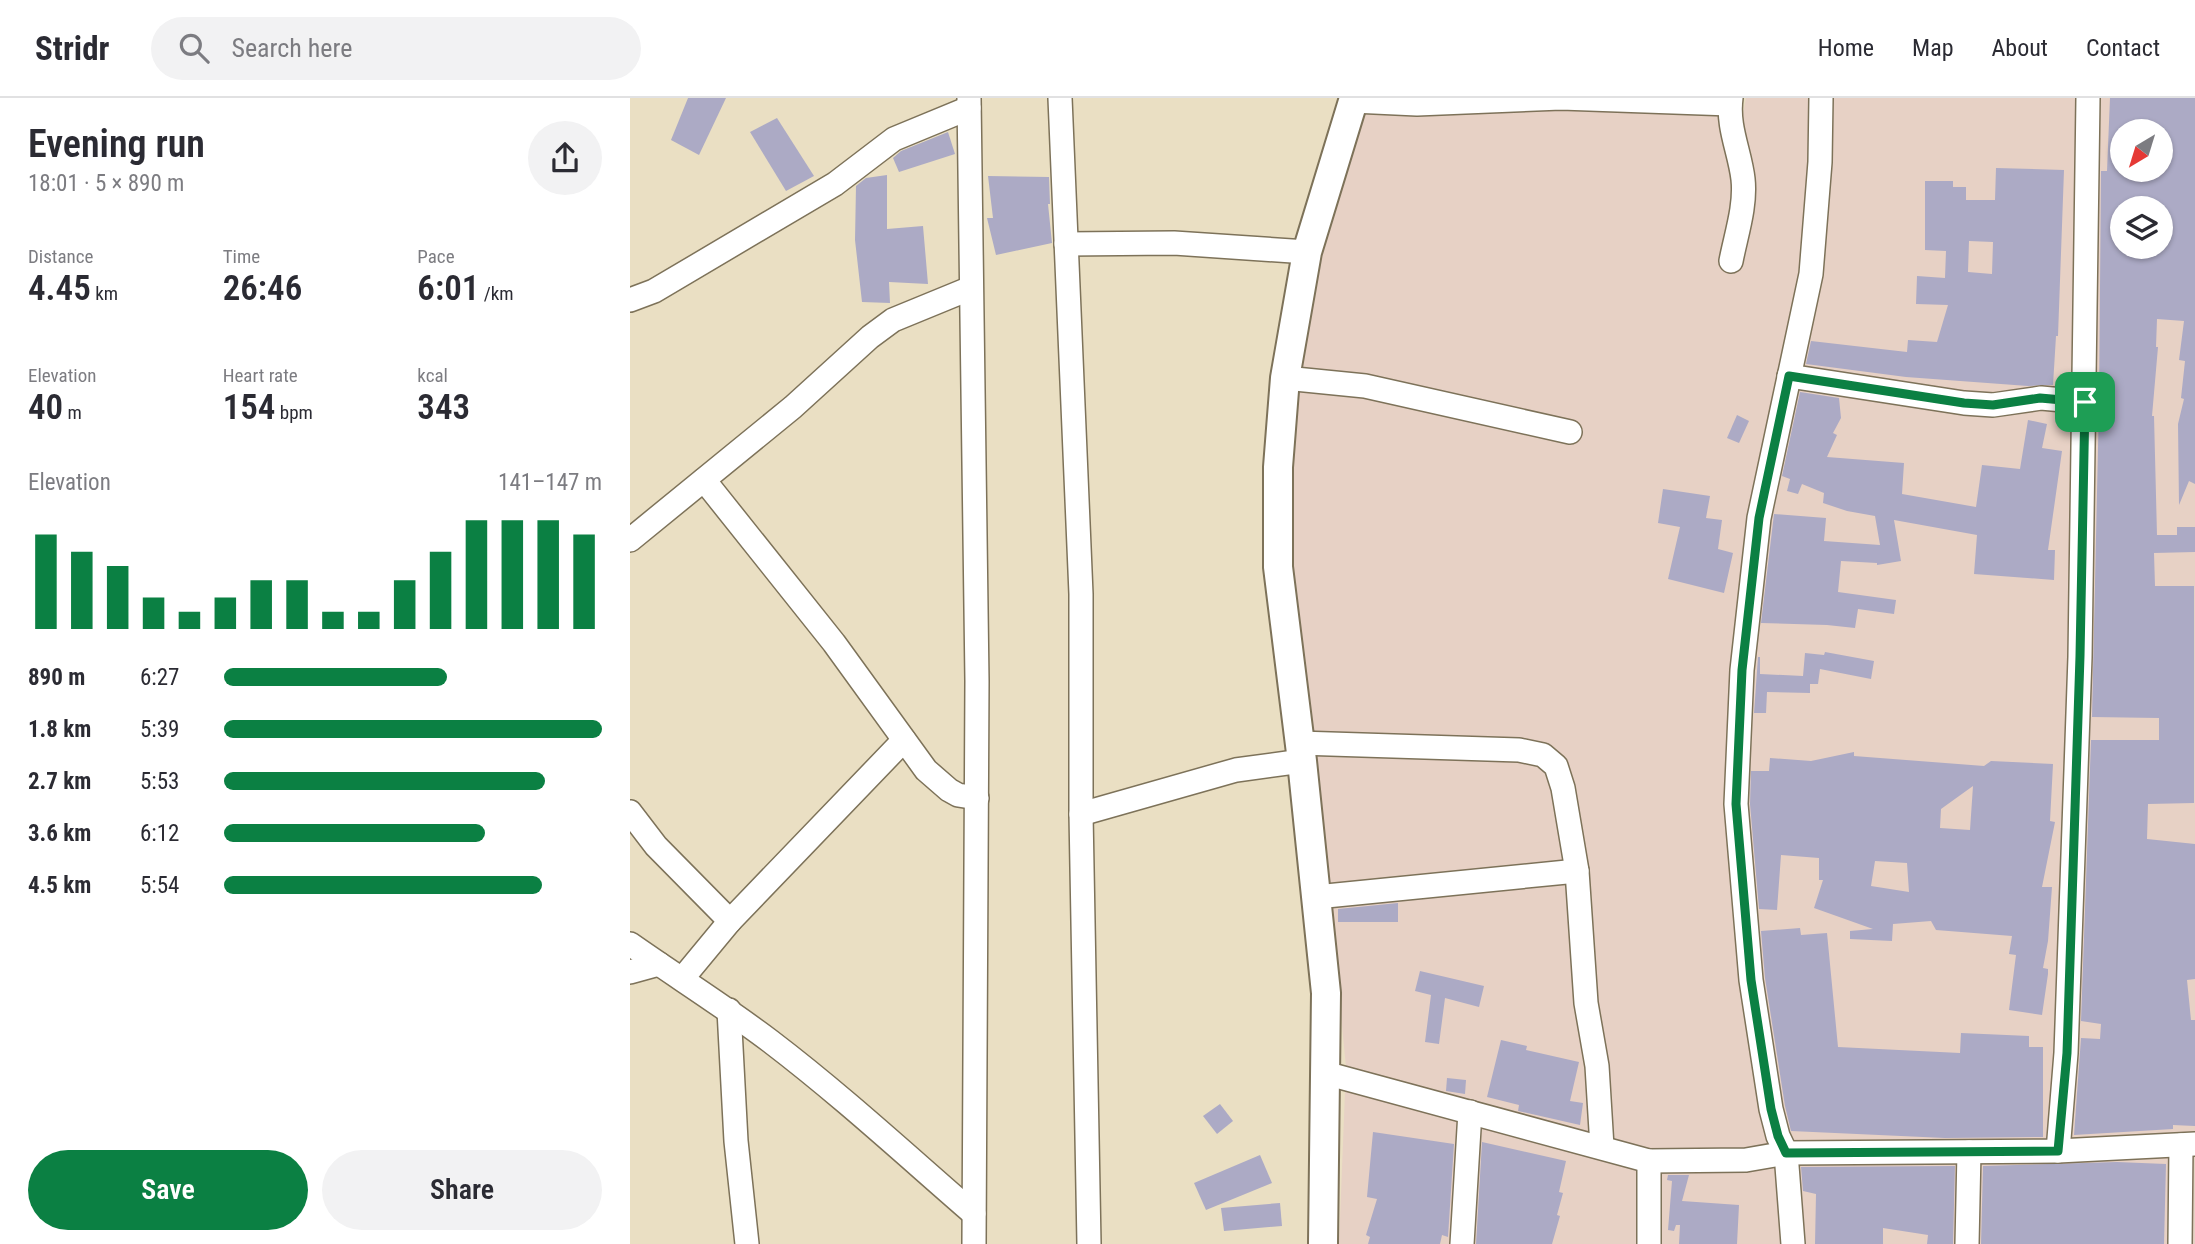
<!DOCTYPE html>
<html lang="en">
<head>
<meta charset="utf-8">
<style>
	:root { --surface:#fff; --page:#f2f2f3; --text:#2b2b33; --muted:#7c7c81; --line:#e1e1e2; --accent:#0b8043 }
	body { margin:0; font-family:"Roboto Condensed",sans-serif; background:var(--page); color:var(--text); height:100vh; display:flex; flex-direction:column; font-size:26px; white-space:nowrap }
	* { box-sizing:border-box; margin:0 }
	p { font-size:23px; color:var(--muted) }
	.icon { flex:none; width:38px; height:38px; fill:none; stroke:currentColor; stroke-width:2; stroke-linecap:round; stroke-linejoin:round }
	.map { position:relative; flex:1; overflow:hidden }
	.side { display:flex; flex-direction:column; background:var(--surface); width:630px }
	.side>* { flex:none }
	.needle { width:46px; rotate:218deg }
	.tools { position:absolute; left:1480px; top:21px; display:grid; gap:14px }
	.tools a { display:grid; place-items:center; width:63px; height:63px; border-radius:50%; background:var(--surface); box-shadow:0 2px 5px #0004; font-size:35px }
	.pin { position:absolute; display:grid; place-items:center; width:60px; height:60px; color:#fff; margin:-30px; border-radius:14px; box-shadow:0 4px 10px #0006 }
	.round { display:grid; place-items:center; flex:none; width:74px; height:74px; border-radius:37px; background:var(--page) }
	.headline { display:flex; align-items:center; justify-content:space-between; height:119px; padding:0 28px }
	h1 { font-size:38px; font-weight:600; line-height:52px }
	.metrics { display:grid; grid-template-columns:repeat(3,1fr); gap:10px; height:119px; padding:7px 28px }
	.metrics div { display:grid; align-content:center }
	.metrics b { font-size:35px; font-weight:600 }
	.metrics small { font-size:19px; font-weight:400 }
	.metrics p { font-size:19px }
	.chart { height:196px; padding:14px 28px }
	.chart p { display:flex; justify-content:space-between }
	.chart svg { width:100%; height:126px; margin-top:7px; stroke:var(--accent); stroke-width:6 }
	.primary-button { display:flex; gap:14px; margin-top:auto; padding:14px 28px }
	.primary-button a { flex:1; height:80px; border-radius:42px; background:var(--accent); color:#fff; font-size:28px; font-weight:600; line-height:80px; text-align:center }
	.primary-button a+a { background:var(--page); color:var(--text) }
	ul { padding:0 28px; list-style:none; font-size:23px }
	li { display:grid; grid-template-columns:112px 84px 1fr; align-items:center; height:52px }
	li i { height:18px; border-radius:9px; background:var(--accent) }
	header { display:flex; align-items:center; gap:42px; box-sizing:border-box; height:98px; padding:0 35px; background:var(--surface); border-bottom:2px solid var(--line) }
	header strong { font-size:33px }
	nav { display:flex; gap:38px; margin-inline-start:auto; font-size:24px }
	.search { width:490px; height:63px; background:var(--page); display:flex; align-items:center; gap:18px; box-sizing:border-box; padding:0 24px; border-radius:38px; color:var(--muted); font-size:26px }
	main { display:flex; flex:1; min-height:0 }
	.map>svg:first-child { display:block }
	.commercial { fill:#e7d1c5; fill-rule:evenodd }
	.building { fill:#acaac5; fill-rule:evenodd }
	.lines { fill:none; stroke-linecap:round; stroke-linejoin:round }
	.minor-casing { stroke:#7d7259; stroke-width:26 }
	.major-casing { stroke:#7d7259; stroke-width:32 }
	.minor { stroke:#fff; stroke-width:23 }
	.major { stroke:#fff; stroke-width:28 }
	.route-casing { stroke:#fff; stroke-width:14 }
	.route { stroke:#0b8043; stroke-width:9 }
</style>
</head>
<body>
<header>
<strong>Stridr</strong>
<div class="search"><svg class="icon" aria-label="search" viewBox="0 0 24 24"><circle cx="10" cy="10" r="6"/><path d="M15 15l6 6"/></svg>Search here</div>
<nav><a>Home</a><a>Map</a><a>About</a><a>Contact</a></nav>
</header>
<main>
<section class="side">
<div class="headline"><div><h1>Evening run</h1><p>18:01 · 5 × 890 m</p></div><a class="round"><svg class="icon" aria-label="share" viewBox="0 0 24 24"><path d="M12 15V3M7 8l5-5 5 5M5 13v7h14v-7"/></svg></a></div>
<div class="metrics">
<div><p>Distance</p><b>4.45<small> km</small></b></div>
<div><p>Time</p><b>26:46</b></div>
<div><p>Pace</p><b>6:01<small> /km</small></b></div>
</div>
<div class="metrics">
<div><p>Elevation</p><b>40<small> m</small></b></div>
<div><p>Heart rate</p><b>154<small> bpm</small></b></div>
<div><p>kcal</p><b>343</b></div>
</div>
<div class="chart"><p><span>Elevation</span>141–147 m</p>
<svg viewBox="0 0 160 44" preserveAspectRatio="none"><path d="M5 44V11M15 44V17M25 44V22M35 44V33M45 44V38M55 44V33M65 44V27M75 44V27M85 44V38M95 44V38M105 44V27M115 44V17M125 44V6M135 44V6M145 44V6M155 44V11"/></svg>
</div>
<ul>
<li><b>890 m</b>6:27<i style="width:59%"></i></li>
<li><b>1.8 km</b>5:39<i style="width:100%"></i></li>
<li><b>2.7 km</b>5:53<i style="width:85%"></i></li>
<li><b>3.6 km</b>6:12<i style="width:69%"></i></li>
<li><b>4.5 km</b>5:54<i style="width:84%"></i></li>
</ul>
<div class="primary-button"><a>Save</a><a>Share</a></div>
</section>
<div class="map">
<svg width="1565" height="1146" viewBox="0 0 1565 1146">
	<rect width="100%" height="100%" fill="#eadfc3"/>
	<path class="commercial" d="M1116 0H1565V1146H709L716 969 684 639 649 400 667 210 730 9 1113 16ZM1493 33H1531V72H1493ZM1493 110H1531V149H1493Z"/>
	<g class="building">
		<polygon points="58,0 96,0 69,57 41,42"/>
		<path d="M1480 0H1565V386L1559 383 1549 407 1548 326 1554 301 1551 300 1555 263 1549 262 1554 223 1527 221 1526 249H1528L1522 318H1524L1527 437H1547V429H1565V454L1524 455 1525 488H1564V705L1518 706 1517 741 1565 746V881L1557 882 1561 922H1565V1028L1543 1027V1031L1444 1037 1451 940 1470 941 1471 926 1451 923 1461 642H1529V620L1462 619 1469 305 1471 73H1477ZM1493 33H1531V72H1493ZM1493 110H1531V149H1493Z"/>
		<polygon points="147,20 184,78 156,93 120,34"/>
		<polygon points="318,34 325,56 269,74 263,60 271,53"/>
		<path d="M1366 70 1434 72 1428 238H1426L1423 287 1398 288 1276 279 1176 266 1181 243 1277 254 1278 242 1307 244 1318 207 1286 206 1287 178 1315 180 1316 153 1295 152V83H1323V89H1336V102H1365ZM1339 143 1363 144 1362 176 1338 174Z"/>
		<polygon points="257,77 257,131 293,128 298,186 259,184 260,205 232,204 225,142 226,88 236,80"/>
		<polygon points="358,78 419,79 420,106 418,106 422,145 366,157 357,120 363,120"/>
		<polygon points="1170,294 1209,300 1211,320 1203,335 1207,337 1197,359 1274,365 1272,396 1346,409 1352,367 1390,371 1398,322 1417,326 1412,350 1432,353 1418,452 1425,452 1424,482 1344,476 1347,437 1264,422 1271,463 1247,467 1247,465 1211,463 1208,494 1266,502 1264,516 1228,511 1225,530 1197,527 1131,525 1144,416 1196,420 1194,443 1250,447 1245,418 1217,413 1193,405 1194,395 1172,386 1168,396 1157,393 1160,381 1152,378"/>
		<polygon points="1107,317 1119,323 1109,345 1097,340"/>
		<polygon points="1033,391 1080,398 1076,420 1092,422 1088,451 1103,455 1094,495 1038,481 1050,429 1028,425"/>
		<polygon points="1195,554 1244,563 1241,581 1190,571 1188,586 1180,586 1180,595 1137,594 1136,615 1124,615 1128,559 1130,559 1130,576 1173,578 1175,555 1194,557"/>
		<path d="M1224 654V658L1354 668 1361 663 1423 666 1420 723 1425 724 1412 789H1422L1418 843 1413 870 1418 871V876L1412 917 1379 912 1386 857 1379 856 1382 838 1306 832 1301 823 1263 826 1262 843 1220 841V833L1243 831 1184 810 1193 782H1189V760L1151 757 1147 812 1129 811 1120 706 1121 673H1139L1140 660 1181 663ZM1343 688 1340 732 1310 730 1311 711ZM1245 763 1277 765 1279 794 1241 788Z"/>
		<polygon points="768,805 768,824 708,824 708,811"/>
		<polygon points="1170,830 1171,837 1197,835 1208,949 1330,955 1331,935 1399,938 1399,949 1413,949 1413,1039 1315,1040 1161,1033 1155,1008 1135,880 1131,833"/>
		<polygon points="790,873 854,888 849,909 815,900 809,946 795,944 801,897 785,893"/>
		<polygon points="871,942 897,948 896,952 949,964 940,1003 953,1005 950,1027 888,1013 889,1007 857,999"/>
		<polygon points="817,980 836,982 835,996 816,993"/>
		<polygon points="590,1006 603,1023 587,1036 573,1018"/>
		<polygon points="743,1034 824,1046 818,1139 812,1137 810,1146 738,1146 740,1139 736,1137 747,1101 737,1099"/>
		<polygon points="852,1044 936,1063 929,1094 933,1095 927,1117 930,1118 922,1146 846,1146"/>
		<polygon points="630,1057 642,1085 576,1112 564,1085"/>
		<polygon points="1487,1064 1536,1066 1534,1146 1351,1146 1353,1068"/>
		<polygon points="1321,1068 1325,1068 1323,1146 1297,1146 1298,1137 1253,1130 1253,1146 1185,1146 1186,1096 1173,1093 1171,1069"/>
		<polygon points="1038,1077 1059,1077 1052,1103 1109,1107 1107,1146 1049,1146 1050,1127 1046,1127 1044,1133 1038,1132 1042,1083 1037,1082"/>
		<polygon points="650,1105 652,1128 594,1133 591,1110"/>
	</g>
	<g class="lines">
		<g class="minor-casing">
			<g id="minor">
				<polyline points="339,0 347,583 344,1146"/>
				<polyline points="430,0 451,496 451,716 459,1146"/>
				<path d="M1101 0C1097 29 1110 54 1113 81 1116 108 1106 137 1101 163"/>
				<polyline points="723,3 787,6 931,0 1100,6"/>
				<polyline points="436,146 544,145 677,154"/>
				<polyline points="0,202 24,193 205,86 264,41 339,10"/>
				<polyline points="1159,278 1334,305 1363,307 1411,300 1455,304"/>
				<polyline points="655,280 735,288 940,334"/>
				<polyline points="74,382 204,545 296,672 319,692 328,697 347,700"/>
				<polyline points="0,442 163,309 240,239 263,222 341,190"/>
				<polyline points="669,645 889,652 913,657 926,668 933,690 947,773 956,905 967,968 972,1049"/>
				<polyline points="0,714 26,748 100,823"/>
				<polyline points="451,716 606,672 672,663"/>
				<polyline points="686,799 947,773"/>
				<path d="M0 846C47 879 95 909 140 943 211 997 277 1058 344 1116"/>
				<polyline points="0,874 29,866"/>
				<polyline points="52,881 100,823 274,642"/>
				<polyline points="99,912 106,1043 117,1146"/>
				<polyline points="695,975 1019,1063 1116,1062 1156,1055 1428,1053 1565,1046"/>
				<polyline points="1428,1053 1436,955 1450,559 1458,0"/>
				<polyline points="1019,1063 1019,1146"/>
				<polyline points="832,1146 840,1014"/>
				<polyline points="1163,1146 1156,1055 1148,1038 1141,1011 1121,882 1106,706 1112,572 1129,420 1181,176 1190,64 1191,0"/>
				<polyline points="1337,1146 1339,1054"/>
				<polyline points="1550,1146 1551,1047"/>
			</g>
		</g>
		<g class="major-casing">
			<polyline id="major" points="693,1146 696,895 672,663 648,469 648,369 655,280 677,154 724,0"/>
		</g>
		<use href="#minor" class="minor"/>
		<use href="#major" class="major"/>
	</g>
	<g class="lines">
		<g class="route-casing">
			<polygon id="route" points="1159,278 1334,305 1363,307 1410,300 1455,304 1450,558 1437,955 1428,1053 1156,1055 1148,1038 1141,1011 1121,882 1106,706 1112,572 1129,420"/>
		</g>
		<use href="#route" class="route"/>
	</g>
</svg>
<div class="tools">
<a><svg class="needle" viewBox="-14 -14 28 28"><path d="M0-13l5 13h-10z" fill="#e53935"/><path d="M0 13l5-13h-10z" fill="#7c7c81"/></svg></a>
<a><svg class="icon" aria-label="layers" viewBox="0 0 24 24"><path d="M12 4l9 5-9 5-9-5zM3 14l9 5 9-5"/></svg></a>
</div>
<div class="pin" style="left:1455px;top:304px;background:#1e9e55"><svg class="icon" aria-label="arrive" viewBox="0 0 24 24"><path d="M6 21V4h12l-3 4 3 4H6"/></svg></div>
</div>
</main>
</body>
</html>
